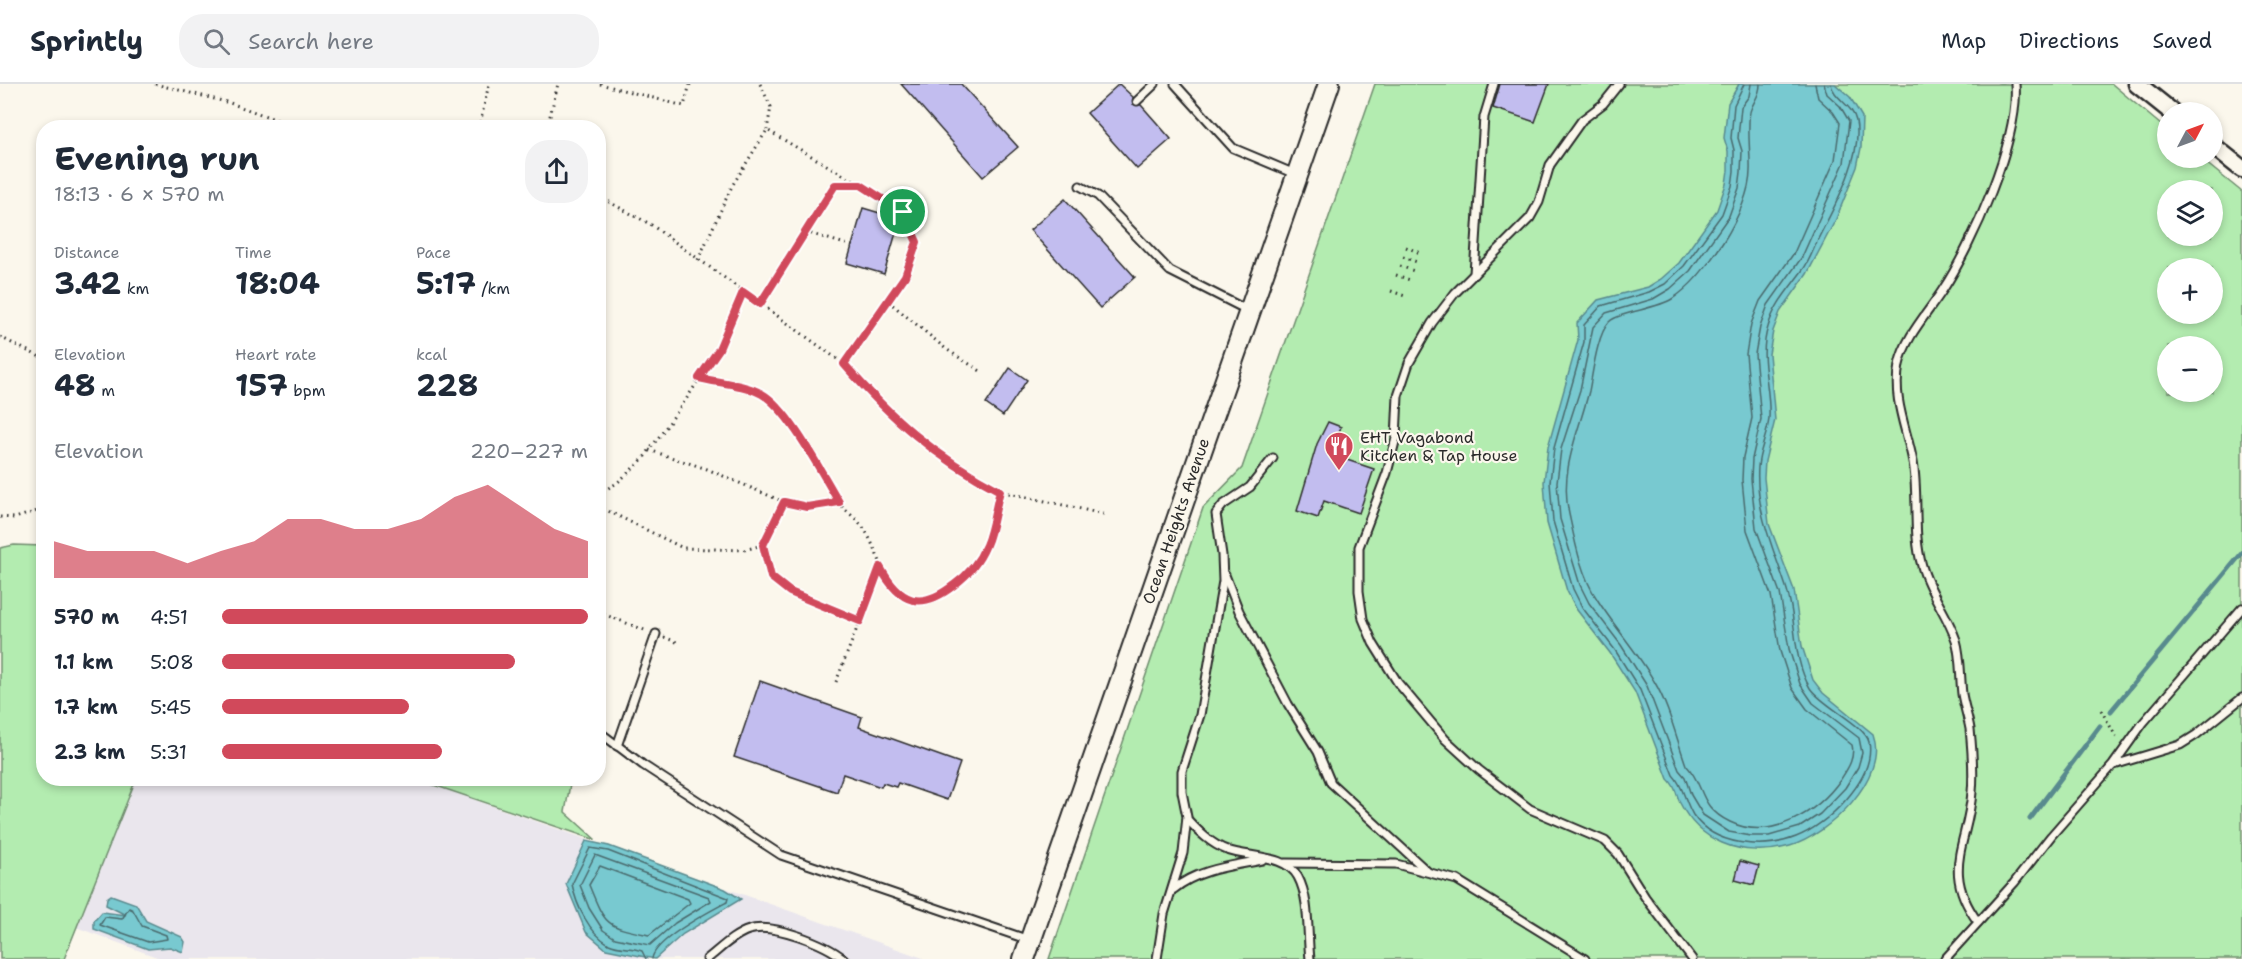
<!DOCTYPE html>
<html lang="en">
<head>
<meta charset="utf-8">
<style>
	:root { --surface:#fff; --page:#f2f2f3; --text:#1f2937; --muted:#747a83; --line:#e0e1e3; --accent:#d1495b }
	body { margin:0; font-family:"Shantell Sans",sans-serif; background:var(--page); color:var(--text); height:100vh; display:flex; flex-direction:column; font-size:22px; white-space:nowrap }
	* { box-sizing:border-box; margin:0 }
	p { font-size:20px; color:var(--muted) }
	.icon { flex:none; width:33px; height:33px; fill:none; stroke:currentColor; stroke-width:2; stroke-linecap:round; stroke-linejoin:round }
	.map { position:relative; flex:1; overflow:hidden }
	.sheet { position:absolute; left:36px; top:36px; width:570px; height:666px; display:flex; flex-direction:column; background:var(--surface); border-radius:24px; box-shadow:0 3px 9px #0003 }
	.sheet>* { flex:none }
	.needle { width:39px; rotate:49deg }
	.controls { position:absolute; left:2157px; top:18px; display:grid; gap:12px }
	.controls a { display:grid; place-items:center; width:66px; height:66px; border-radius:50%; background:var(--surface); box-shadow:0 3px 9px #0003; font-size:30px }
	.pin { position:absolute; display:grid; place-items:center; width:51px; height:51px; color:#fff; margin:-26px; border:3px solid #fff; border-radius:50%; box-shadow:0 2px 6px #0007 }
	.round { display:grid; place-items:center; flex:none; width:63px; height:63px; border-radius:24px; background:var(--page) }
	.head { display:flex; align-items:center; justify-content:space-between; height:102px; padding:0 18px }
	h1 { font-size:33px; font-weight:700; line-height:45px }
	.figures { display:grid; grid-template-columns:repeat(3,1fr); gap:9px; height:102px; padding:6px 18px }
	.figures div { display:grid; align-content:center }
	.figures b { font-size:30px; font-weight:700 }
	.figures small { font-size:16px; font-weight:400 }
	.figures p { font-size:16px }
	.chart { height:168px; padding:12px 18px }
	.chart p { display:flex; justify-content:space-between }
	.chart svg { width:100%; height:108px; margin-top:6px; fill:var(--accent); opacity:.7 }
	ul { padding:0 18px; list-style:none; font-size:20px }
	li { display:grid; grid-template-columns:96px 72px 1fr; align-items:center; height:45px }
	li i { height:15px; border-radius:8px; background:var(--accent) }
	header { display:flex; align-items:center; gap:36px; box-sizing:border-box; height:84px; padding:0 30px; background:var(--surface); border-bottom:2px solid var(--line) }
	header strong { font-size:28px }
	nav { display:flex; gap:33px; margin-inline-start:auto; font-size:21px }
	.search { width:420px; height:54px; background:var(--page); display:flex; align-items:center; gap:15px; box-sizing:border-box; padding:0 21px; border-radius:24px; color:var(--muted); font-size:22px }
	.map>svg:first-child { display:block }
	.built { fill:#eae6ed }
	.green { fill:#b3ecb0; stroke:#6f8c6e; stroke-width:1.5; fill-rule:evenodd }
	.water { fill:#78c9d0; stroke:#598a8e; stroke-width:1.5 }
	.lines { fill:none; stroke-linecap:round; stroke-linejoin:round }
	.shore { stroke:#4a6a6d; stroke-width:1.5 }
	.stream { stroke:#598a8e; stroke-width:5 }
	.building { fill:#c2bdef; stroke:#2b2b2b; stroke-width:1.5 }
	.service-casing { stroke:#2b2b2b; stroke-width:11 }
	.tertiary-casing { stroke:#2b2b2b; stroke-width:21 }
	.secondary-casing { stroke:#2b2b2b; stroke-width:24 }
	.path { stroke:#2b2b2b; stroke-width:3; stroke-dasharray:1.5 4.5; stroke-linecap:butt }
	.service { stroke:#fbf7ec; stroke-width:7 }
	.tertiary { stroke:#fbf7ec; stroke-width:16 }
	.secondary { stroke:#fbf7ec; stroke-width:20 }
	.route-casing { stroke:#fff; stroke-width:12 }
	.route { stroke:#d1495b; stroke-width:8 }
	.labels { text-anchor:middle; dominant-baseline:central; stroke-width:4.5; stroke-linejoin:round; paint-order:stroke }
	.poi-label { font-size:16px; fill:#2b2b2b; stroke:#fbf7ec; text-anchor:start }
	.street-label { font-size:16px; fill:#2b2b2b; stroke:#fbf7ec }
</style>
</head>
<body>
<header>
<strong>Sprintly</strong>
<div class="search"><svg class="icon" aria-label="search" viewBox="0 0 24 24"><circle cx="10" cy="10" r="6"/><path d="M15 15l6 6"/></svg>Search here</div>
<nav><a>Map</a><a>Directions</a><a>Saved</a></nav>
</header>
<div class="map">
<svg width="2242" height="875" viewBox="0 0 2242 875">
	<rect width="100%" height="100%" fill="#fbf7ec"/>
	<filter id="ink" filterUnits="userSpaceOnUse"><feTurbulence type="fractalNoise" baseFrequency=".0167" numOctaves="2"/><feDisplacementMap in="SourceGraphic" scale="12" xChannelSelector="R" yChannelSelector="G"/><feConvolveMatrix kernelMatrix="1 2 1 2 8 2 1 2 1" color-interpolation-filters="sRGB"/></filter>
	<g filter="url(#ink)">
		<polygon class="built" points="413,694 923,874 922,875 162,875 73,842 127,695"/>
		<g class="green">
			<path d="M1375 0H2112L2167 46 2168 74H2200L2242 108V875H1049L1203 424 1242 384ZM2168 106H2212V152H2168ZM2168 184H2212V230H2168ZM2168 262H2212V308H2168Z"/>
			<polygon points="14,461 43,462 44,694 136,695 64,875 0,875 0,464"/>
			<path d="M527 695C543 700 554 694 571 695L565 728 596 756 416 695Z"/>
		</g>
		<g class="water">
			<path d="M1739 0H1835L1850 13 1862 33 1861 64 1857 83 1836 135 1807 190 1780 228 1773 247 1769 270 1775 336 1765 377 1764 394 1769 440 1794 506 1802 562 1813 596 1823 609 1873 650C1889 694 1828 751 1790 762 1768 768 1743 768 1722 759 1703 751 1689 737 1680 719 1676 710 1676 702 1668 695L1635 608 1610 569 1577 526 1567 507 1547 439 1544 398 1548 363 1578 256 1577 239 1598 216 1648 203 1661 195 1679 179 1717 126 1726 100 1728 86V67L1724 54 1728 19Z"/>
			<polygon points="586,757 609,762 725,805 741,815 683,850 655,875 606,865 586,848 566,800"/>
			<polygon points="111,811 136,820 146,837 182,853 185,858 183,868 170,863 148,865 94,845 94,837 102,828 126,831 106,821 107,814"/>
		</g>
		<g class="lines">
			<g class="shore">
				<path d="M1744 0 1734 21 1731 54 1734 66V87L1732 102 1722 130 1684 182 1665 200 1649 208 1601 222 1584 241V258L1554 364 1550 398 1553 437 1573 505 1582 523 1615 566 1640 606 1673 691C1683 701 1685 718 1693 731 1714 762 1764 766 1796 753 1826 742 1876 695 1869 658 1865 641 1822 622 1810 604 1792 574 1797 537 1787 506 1774 465 1755 427 1758 383 1759 366 1768 350 1769 334 1771 303 1758 274 1768 243 1774 221 1789 205 1802 187 1810 177 1814 163 1820 151 1835 121 1863 72 1856 37 1853 21 1833 14 1831 0"/>
				<polyline points="1751,0 1749,12 1741,23 1738,54 1742,67 1741,88 1739,104 1729,132 1690,187 1670,205 1653,215 1606,229 1593,243 1580,306 1561,365 1557,398 1560,435 1580,501 1589,519 1621,561 1647,602 1679,686 1685,693 1691,711 1703,731 1729,748 1751,752 1769,752 1800,743 1820,730 1845,704 1858,683 1862,669 1859,654 1813,619 1800,600 1789,565 1780,509 1756,444 1751,395 1752,375 1761,335 1755,270 1760,243 1768,221 1802,173 1844,79 1849,37 1840,22 1827,10 1824,0"/>
				<path d="M1760 0C1760 11 1755 15 1751 25 1746 34 1751 74 1750 87 1750 126 1705 194 1672 215 1656 225 1619 228 1609 238 1597 251 1593 288 1589 307 1579 348 1559 386 1569 430 1575 458 1581 491 1597 515 1615 544 1637 567 1654 597 1669 622 1676 653 1686 681 1706 702 1697 722 1730 738 1771 758 1818 728 1841 695 1848 684 1855 674 1852 661L1807 625 1792 604 1780 567 1771 511 1747 446 1742 396 1743 373 1752 334 1746 270 1751 240 1760 217 1794 169 1835 76 1840 39 1833 28 1818 14 1815 0"/>
				<polygon points="595,771 709,813 711,817 675,839 650,861 615,854 603,846 589,824 580,801"/>
				<path d="M600 782 688 815 690 819 649 851C606 842 606 843 589 801Z"/>
				<polygon points="129,824 133,826 142,842 166,851 167,855 148,858 100,841 105,833 122,835"/>
				<path d="M646 875 642 867C631 863 620 865 609 860 589 849 576 821 572 800L590 764 608 767 728 814 727 818C710 827 654 856 652 875"/>
			</g>
			<g class="stream">
				<polyline points="2111,627 2242,469"/>
				<polyline points="2030,735 2100,642"/>
			</g>
		</g>
		<g class="building">
			<polygon points="901,0 961,0 1018,63 983,93"/>
			<polygon points="1119,0 1133,13 1133,20 1141,21 1171,55 1137,85 1087,29"/>
			<polygon points="1549,0 1535,38 1493,24 1500,0"/>
			<polygon points="1065,115 1135,193 1100,224 1030,146"/>
			<polygon points="863,124 900,135 884,190 847,179"/>
			<polygon points="1010,284 1027,296 1003,332 986,320"/>
			<polygon points="1328,338 1341,343 1337,353 1345,356 1340,369 1349,372 1347,376 1374,385 1359,429 1324,417 1318,434 1297,427 1317,360"/>
			<polygon points="760,597 862,633 859,643 960,679 947,716 898,699 896,703 883,699 881,703 843,690 837,708 734,673"/>
			<polygon points="1740,777 1759,782 1754,801 1735,796"/>
		</g>
		<g class="lines">
			<g class="service-casing">
				<g id="service">
					<polyline points="1175,0 1233,64 1295,90"/>
					<polyline points="1619,0 1603,20 1582,36 1550,81 1539,118 1530,134 1455,209 1432,239 1409,279 1398,312 1396,354 1387,389 1359,463 1359,507 1363,535 1373,559 1398,599 1445,655 1479,686 1530,725 1605,757 1618,770 1645,813 1692,875"/>
					<polyline points="1137,17 1155,0"/>
					<polyline points="1080,102 1098,112 1170,187 1247,226"/>
					<polyline points="1474,190 1484,33 1494,0"/>
					<polyline points="1225,491 1239,527 1288,620 1318,668 1331,699 1427,787"/>
					<polyline points="598,647 643,681 781,771 1029,856"/>
					<polyline points="617,662 656,550"/>
					<polyline points="2114,681 2180,661 2196,651 2242,614"/>
					<path d="M1187 735C1199 748 1211 760 1227 766 1249 774 1286 770 1298 793 1310 815 1307 850 1310 875"/>
					<polyline points="1285,779 1396,780 1457,796 1585,875"/>
					<path d="M1174 805C1198 785 1232 782 1262 776"/>
					<path d="M1978 838C1940 786 1968 761 1972 708 1974 688 1972 665 1970 645 1968 633 1964 622 1962 610 1960 592 1961 573 1956 556 1947 530 1929 508 1922 482 1912 448 1919 412 1913 378 1907 345 1892 315 1899 281 1905 253 1927 230 1942 207 1972 162 2020 54 2015 0"/>
					<path d="M707 875C719 866 733 851 749 846 772 838 826 860 844 875"/>
					<polyline points="1157,875 1164,830 1183,769 1187,733 1182,708 1182,687 1200,631 1223,497 1222,471 1216,430 1223,421 1250,403 1273,374"/>
					<polyline points="1945,875 2014,799 2051,752 2113,681 2143,639 2242,524"/>
				</g>
			</g>
			<g class="tertiary-casing">
				<g id="tertiary">
					<polyline points="2137,0 2172,28"/>
					<polyline points="2212,61 2242,85"/>
				</g>
			</g>
			<g class="secondary-casing">
				<polyline id="secondary" points="1024,875 1329,0"/>
			</g>
			<g class="path">
				<polyline points="155,0 230,19 299,44"/>
				<polyline points="600,0 684,22 690,0"/>
				<polyline points="760,0 771,23 767,46"/>
				<polyline points="479,44 489,0"/>
				<polyline points="547,44 558,0"/>
				<polyline points="598,112 650,140 844,280 880,320 923,360 975,394 1000,407 1108,431"/>
				<polyline points="805,148 852,162"/>
				<polyline points="1406,163 1420,169"/>
				<polyline points="1403,173 1417,178"/>
				<polyline points="698,176 732,102 767,46 859,100"/>
				<polyline points="1400,182 1414,187"/>
				<polyline points="1396,191 1410,196"/>
				<polyline points="1391,207 1405,212"/>
				<polyline points="888,217 946,265 982,288"/>
				<polyline points="760,220 835,101 861,101 903,128 917,158 905,192 844,280"/>
				<polyline points="0,253 44,275"/>
				<path d="M699 295C725 300 756 301 776 320 800 343 818 388 837 416 845 427 857 434 865 446 883 475 894 544 945 508 984 480 988 451 1000 408"/>
				<polyline points="649,366 707,385 784,418 807,423 839,419"/>
				<polyline points="598,410 617,399 643,375 687,314 719,265 743,208"/>
				<polyline points="784,418 763,461 771,493 790,508 860,537"/>
				<polyline points="598,422 683,464 744,466 763,461"/>
				<polyline points="0,433 15,434 44,425"/>
				<polyline points="598,528 647,547"/>
				<polyline points="664,553 679,559"/>
				<polyline points="836,598 880,485"/>
				<polyline points="2101,626 2118,656"/>
			</g>
			<use href="#service" class="service"/>
			<use href="#tertiary" class="tertiary"/>
			<use href="#secondary" class="secondary"/>
		</g>
	</g>
	<g class="lines" filter="url(#ink)">
		<g class="route-casing">
			<path id="route" d="M835 101H861L903 128 917 158 905 192 844 280C892 335 935 373 1000 407 995 425 993 445 986 461 979 478 968 491 954 501 921 527 900 520 880 483L860 537 790 508 771 493 763 461 784 418 807 423 839 418C822 390 789 325 762 310 744 300 719 299 699 294L719 265 743 208 760 220Z"/>
		</g>
		<use href="#route" class="route"/>
	</g>
	<defs>
		<g id="restaurant-pin" transform="scale(1.5)"><path d="M0 17L-7.5 6A9.5 9.5 0 1 1 7.5 6Z" fill="#d1495b" stroke="#fbf7ec"/><path d="M-5-6h1v4h1v-4h1v4h1v-4h1v5L-1.5 .5V6h-2V.5L-5-1ZM5-6V6H3V1.5H1.5Q1.5-4 5-6Z" fill="#fff"/></g>
	</defs>
	<g fill-rule="evenodd">
		<use href="#restaurant-pin" x="1339" y="362"/>
	</g>
	<g class="labels">
		<g class="poi-label">
			<text x="1360" y="353">EHT Vagabond<tspan x="1360" dy="18">Kitchen &amp; Tap House</tspan></text>
		</g>
		<g class="street-label">
			<text transform="translate(1176 437) rotate(-71)">Ocean Heights Avenue</text>
		</g>
	</g>
</svg>
<div class="controls">
<a><svg class="needle" viewBox="-14 -14 28 28"><path d="M0-13l5 13h-10z" fill="#e53935"/><path d="M0 13l5-13h-10z" fill="#747a83"/></svg></a>
<a><svg class="icon" aria-label="layers" viewBox="0 0 24 24"><path d="M12 4l9 5-9 5-9-5zM3 14l9 5 9-5"/></svg></a>
<a>+</a>
<a>−</a>
</div>
<div class="pin" style="left:903px;top:128px;background:#1e9e55"><svg class="icon" aria-label="arrive" viewBox="0 0 24 24"><path d="M6 21V4h12l-3 4 3 4H6"/></svg></div>
<section class="sheet">
<div class="head"><div><h1>Evening run</h1><p>18:13 · 6 × 570 m</p></div><a class="round"><svg class="icon" aria-label="share" viewBox="0 0 24 24"><path d="M12 15V3M7 8l5-5 5 5M5 13v7h14v-7"/></svg></a></div>
<div class="figures">
<div><p>Distance</p><b>3.42<small> km</small></b></div>
<div><p>Time</p><b>18:04</b></div>
<div><p>Pace</p><b>5:17<small> /km</small></b></div>
</div>
<div class="figures">
<div><p>Elevation</p><b>48<small> m</small></b></div>
<div><p>Heart rate</p><b>157<small> bpm</small></b></div>
<div><p>kcal</p><b>228</b></div>
</div>
<div class="chart"><p><span>Elevation</span>220–227 m</p>
<svg viewBox="0 0 160 44" preserveAspectRatio="none"><path d="M0 44V29L10 33L20 33L30 33L40 38L50 33L60 29L70 20L80 20L90 24L100 24L110 20L120 11L130 6L140 15L150 24L160 29V44z"/></svg>
</div>
<ul>
<li><b>570 m</b>4:51<i style="width:100%"></i></li>
<li><b>1.1 km</b>5:08<i style="width:80%"></i></li>
<li><b>1.7 km</b>5:45<i style="width:51%"></i></li>
<li><b>2.3 km</b>5:31<i style="width:60%"></i></li>
</ul>
</section>
</div>
</body>
</html>
